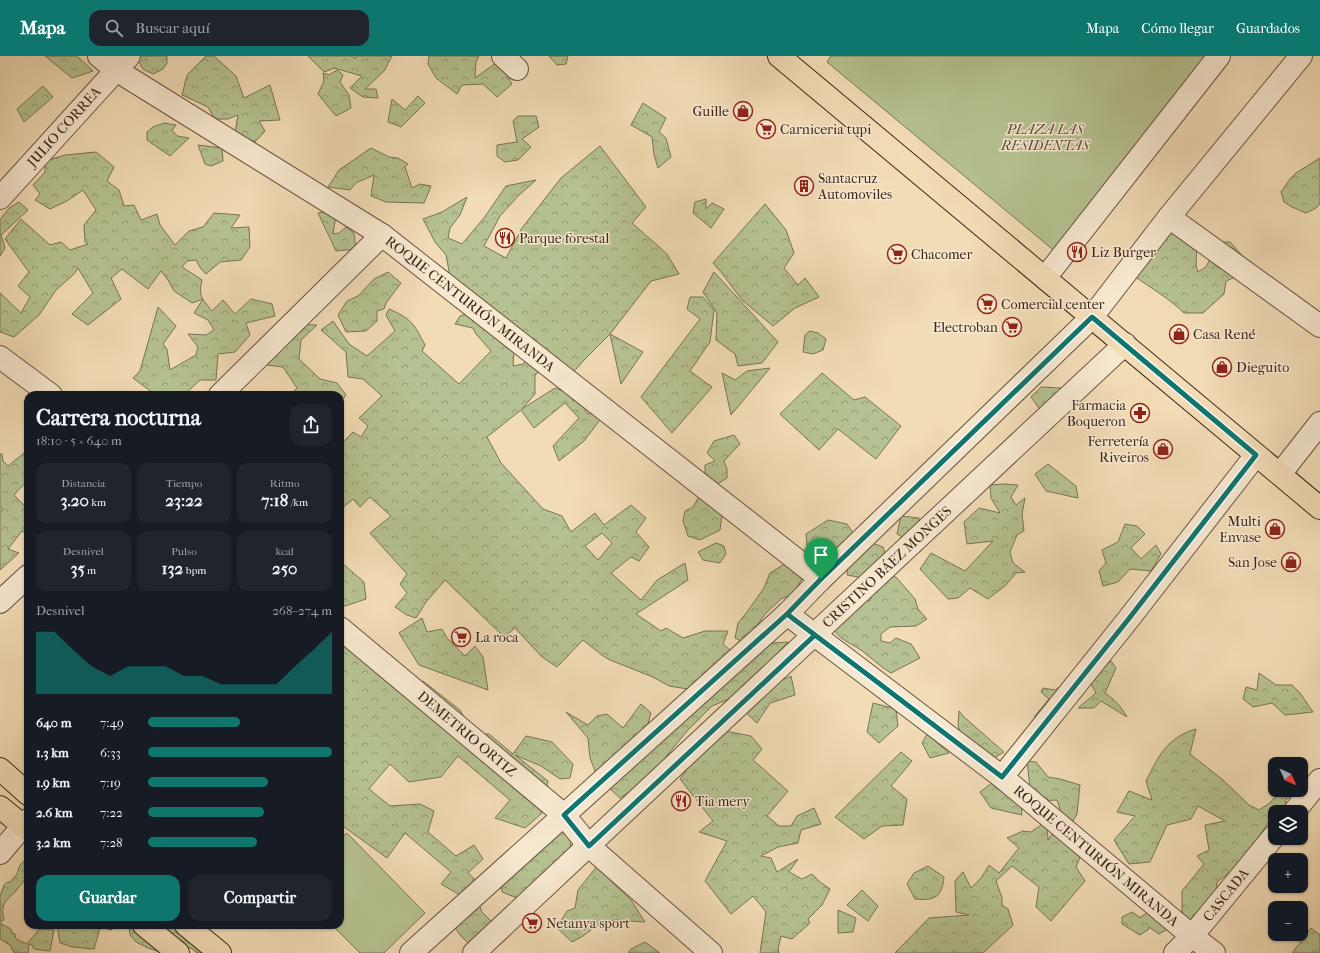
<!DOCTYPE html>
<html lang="es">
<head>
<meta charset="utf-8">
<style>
	:root { --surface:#171b24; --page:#20242c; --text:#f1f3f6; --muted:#9ea1a6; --accent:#0f766e }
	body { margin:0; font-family:"IM FELL French Canon",serif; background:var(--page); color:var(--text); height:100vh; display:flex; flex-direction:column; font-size:15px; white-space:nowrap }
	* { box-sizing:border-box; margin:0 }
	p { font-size:13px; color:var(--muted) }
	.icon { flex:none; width:22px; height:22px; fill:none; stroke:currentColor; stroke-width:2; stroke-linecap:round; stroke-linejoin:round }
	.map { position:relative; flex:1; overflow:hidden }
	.drawer { position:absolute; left:24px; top:335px; width:320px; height:538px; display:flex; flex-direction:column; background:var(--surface); border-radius:12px; box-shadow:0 1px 3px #0004 }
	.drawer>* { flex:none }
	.needle { width:26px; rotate:135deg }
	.fabs { position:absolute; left:1268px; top:701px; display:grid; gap:8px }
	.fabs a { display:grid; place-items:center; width:40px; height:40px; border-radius:8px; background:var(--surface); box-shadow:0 1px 3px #0004; font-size:20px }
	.pin { position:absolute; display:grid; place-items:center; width:34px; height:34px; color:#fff; margin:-41px -17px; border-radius:50% 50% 50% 0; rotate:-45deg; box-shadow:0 0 4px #0007 }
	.pin .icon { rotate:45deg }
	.round { display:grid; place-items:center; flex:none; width:42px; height:42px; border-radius:12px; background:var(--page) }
	.summary { display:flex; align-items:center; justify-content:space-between; height:68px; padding:0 12px }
	h1 { font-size:22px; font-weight:700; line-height:30px }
	.stats { display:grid; grid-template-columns:repeat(3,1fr); gap:6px; height:68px; padding:4px 12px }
	.stats div { display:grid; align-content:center; border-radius:10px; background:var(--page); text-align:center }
	.stats b { font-size:17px; font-weight:700 }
	.stats small { font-size:11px; font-weight:400 }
	.stats p { font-size:11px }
	.chart { height:112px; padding:8px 12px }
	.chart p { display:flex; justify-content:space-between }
	.chart svg { width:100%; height:72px; margin-top:4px; fill:var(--accent); opacity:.7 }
	.primary-button { display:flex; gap:8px; margin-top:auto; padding:8px 12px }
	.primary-button a { flex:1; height:46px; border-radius:12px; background:var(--accent); color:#fff; font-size:16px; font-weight:700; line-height:46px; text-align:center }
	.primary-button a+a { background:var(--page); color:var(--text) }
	ul { padding:0 12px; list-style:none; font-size:13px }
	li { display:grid; grid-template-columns:64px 48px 1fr; align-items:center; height:30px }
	li i { height:10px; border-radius:5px; background:var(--accent) }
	header { display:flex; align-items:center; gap:24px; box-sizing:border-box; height:56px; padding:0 20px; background:var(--accent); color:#fff }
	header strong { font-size:19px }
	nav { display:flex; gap:22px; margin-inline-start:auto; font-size:14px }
	.search { width:280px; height:36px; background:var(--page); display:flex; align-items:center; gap:10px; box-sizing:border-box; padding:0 14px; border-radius:12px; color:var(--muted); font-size:15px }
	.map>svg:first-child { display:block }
	.forest { fill:url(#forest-crowns); stroke:#787456; fill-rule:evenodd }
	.park { fill:#b6c291; stroke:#787456 }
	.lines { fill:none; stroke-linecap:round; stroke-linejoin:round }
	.minor-casing { stroke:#695341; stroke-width:24 }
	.major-casing { stroke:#3b251a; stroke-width:24 }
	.minor { stroke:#f7e8d0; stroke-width:22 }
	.major { stroke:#f2dcb6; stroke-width:22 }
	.route-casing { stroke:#fff; stroke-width:8 }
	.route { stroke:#0f766e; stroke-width:5 }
	.labels { text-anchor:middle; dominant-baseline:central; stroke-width:3; stroke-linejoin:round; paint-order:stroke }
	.poi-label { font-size:14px; fill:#3b251a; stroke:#f7e8d0; text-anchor:start }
	.street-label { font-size:14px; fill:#3b251a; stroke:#f7e8d0 }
	.park-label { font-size:14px; font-style:italic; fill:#5a4c38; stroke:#f7e8d0 }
</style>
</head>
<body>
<header>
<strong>Mapa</strong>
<div class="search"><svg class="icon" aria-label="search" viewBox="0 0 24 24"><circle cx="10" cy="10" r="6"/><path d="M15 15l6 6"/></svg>Buscar aquí</div>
<nav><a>Mapa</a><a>Cómo llegar</a><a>Guardados</a></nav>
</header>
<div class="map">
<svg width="1320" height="897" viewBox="0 0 1320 897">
	<defs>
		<pattern id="forest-crowns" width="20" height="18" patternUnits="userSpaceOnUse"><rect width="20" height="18" fill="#b6c291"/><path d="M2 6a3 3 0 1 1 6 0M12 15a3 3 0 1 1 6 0" fill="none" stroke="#959d76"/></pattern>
	</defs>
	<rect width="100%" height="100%" fill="#f2dcb6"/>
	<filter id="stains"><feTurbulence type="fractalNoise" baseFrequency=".005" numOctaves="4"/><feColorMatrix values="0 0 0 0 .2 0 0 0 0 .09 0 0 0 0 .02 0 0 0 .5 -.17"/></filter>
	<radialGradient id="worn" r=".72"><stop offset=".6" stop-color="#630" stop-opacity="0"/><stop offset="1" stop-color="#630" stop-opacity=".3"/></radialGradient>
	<g class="forest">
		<polygon points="45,0 77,0 93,15 72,22"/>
		<polygon points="139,0 167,0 167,7 163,13 153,18 143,13 138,4"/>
		<polygon points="206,0 214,0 236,20 244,42 270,29 280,64 259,65 265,75 255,86 235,76 238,59 228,63 215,63 208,51 182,39 187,19"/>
		<polygon points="308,0 353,0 355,3 356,0 392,0 384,15 365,33 376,33 378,42 363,41 350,32 362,20 334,12 324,16"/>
		<polygon points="429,0 479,0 476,6 475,22 496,7 504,15 512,28 497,41 483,28 462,29 457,38 436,22 428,8"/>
		<polygon points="549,0 568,0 566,8 557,9"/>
		<polygon points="337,14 343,19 340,26 349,39 351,52 336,60 318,38 324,25 323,17 329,19"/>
		<polygon points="43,30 53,41 24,66 17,53"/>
		<polygon points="418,40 425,47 401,71 388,66 392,43 405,54"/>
		<polygon points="643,47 666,62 659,76 666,82 671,101 658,112 654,99 652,81 631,69"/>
		<polygon points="518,60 536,60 539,71 522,83 531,91 518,104 505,106 497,100 497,89 517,86 513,65"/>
		<polygon points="164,67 176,69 172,74 177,80 189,82 170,100 147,84 147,76 153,71"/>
		<polygon points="198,89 222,92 223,105 211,110 205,108"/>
		<path d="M600 90 646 151 632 167 667 198 679 218 651 225 610 278 643 296 621 328 610 278 584 304 569 321 551 306 535 319V338L522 353 555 332 570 338 573 345 587 343 585 355 589 358 595 355 602 361 584 385 559 405 553 390 579 362 565 347 534 372 521 354 487 381 501 407 543 453 562 460 571 476 595 457 604 469 631 449 646 462 636 476 649 491 639 505 631 501 611 517 641 544 657 524 685 507 688 524 636 558 661 575 666 572 683 582 705 575H728L723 588 738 601 700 635 669 630 653 621 610 604 603 600 583 584 557 611 542 601 515 572 504 581 445 524 426 546 416 562 407 559 395 551 407 537 400 528 407 518 370 477 391 460 370 441 360 451 353 443 340 454V380L344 385 353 376 361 381 368 370 359 362 382 340 363 323 348 321 346 296 321 274 333 265 349 288 367 300 395 275 386 259 389 253C412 263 414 268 425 289L422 295 459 328 491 295 476 278 473 272 455 268 460 260 483 253 451 226 446 199 435 186 423 163 442 156 467 141 460 159 450 172 448 182 462 188 484 162 506 130 536 124 518 140 500 160 484 190 506 202 522 172 561 122ZM514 296H538L523 308 513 310ZM602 477 612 487 598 504 585 490Z"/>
		<polygon points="371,92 389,101 398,102 408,108 405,111 412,132 420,128 431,130 424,147 386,146 371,140 374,119 356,127 350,134 328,131 339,114"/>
		<path d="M96 96 114 111 107 125 119 134 124 150 134 149 141 164 157 158 160 169 175 189 189 175 203 171 214 157 240 159 231 172 249 171 250 191 241 204 220 206 206 218 201 213 196 204 187 205 182 211 202 224C198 241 202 242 212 255L223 244 235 258 251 243 272 248 275 260 246 267 250 279 235 296 218 298 216 324H200L184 339H152L153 337 133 322 140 315 158 251 176 270 163 288 167 293 170 314 196 299 198 291 188 278 206 279 214 274 208 264 194 257 203 243 192 247 174 235 168 224 161 215 148 233 122 213 111 222 121 243 88 269 72 258 93 237 78 212 74 218 56 234 39 259 14 281 0 276V237L21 257 30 241 18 230 29 216 5 183 21 163 50 189 61 186 70 194 88 188 85 186 84 169 96 154 83 134 67 145 50 153 35 144 40 138 33 129 45 116V105L65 99Z"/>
		<polygon points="1320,102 1320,148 1316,152 1306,157 1292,151 1284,146 1281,136 1290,123 1296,117"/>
		<polygon points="706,143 706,153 712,147 724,153 711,172 693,157 695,146"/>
		<polygon points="19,146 28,154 1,179 5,192 0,200 0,164 9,152"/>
		<polygon points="765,148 786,174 794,197 784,212 798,229 805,222 819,241 795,252 773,270 742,244 721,216 713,207"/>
		<polygon points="329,155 341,155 335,165 333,178 339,177 346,171 354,177 356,193 336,195 318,157"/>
		<path d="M1170 172 1197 190 1196 209 1198 216 1206 211 1212 199 1222 186H1230L1246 204C1242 217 1239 220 1226 225L1224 238 1203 257H1184C1170 243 1151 232 1134 220Z"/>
		<polygon points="388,216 401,227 386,247 384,253 377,255 377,265 366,275 346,276 338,259 347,245 358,240 374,223"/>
		<polygon points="714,216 778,286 762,307 738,310 735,298 716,284 717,257 703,236"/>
		<polygon points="690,241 703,241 714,254 710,286 690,315 712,331 672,377 641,341 700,263 687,253"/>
		<polygon points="289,268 317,269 301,284 299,303 320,323 337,327 346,339 340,347 340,339 290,339 297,332 283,311 266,309"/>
		<polygon points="810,275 818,277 826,283 823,294 813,298 803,296 805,279"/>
		<polygon points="770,312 731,359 722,317 735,324 747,315"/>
		<polygon points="822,317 854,344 865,341 901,370 876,403 838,373 819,394 780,358"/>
		<polygon points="1041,331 1061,332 1046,362 1031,341"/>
		<polygon points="734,379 740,388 724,405 727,413 727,422 714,430 705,419 705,409 715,405 707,397 714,385"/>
		<polygon points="28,396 28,424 14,439 28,453 28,478 22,475 8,493 19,497 0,514 0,455 2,452 0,451 0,398 2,398 3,405 8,410 24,397"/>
		<polygon points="1048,408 1076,430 1078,442 1046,435 1035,418"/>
		<polygon points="1004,428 1018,429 1011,441 1016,449 1025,442 1022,458 1024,475 1017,479 1010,496 1013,507 1025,516 1016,517 1006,529 988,543 970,532 958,542 948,543 920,513 931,497 965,515 993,485 967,488 964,466 979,452 1000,457 991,442 990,429"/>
		<polygon points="701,437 722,459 720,474 700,484 688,480 683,465 685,455 693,451"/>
		<polygon points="901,460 919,462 920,472 907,484 897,478"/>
		<polygon points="828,464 847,468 856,481 830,501 808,499 806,478"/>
		<polygon points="1125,468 1137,470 1145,478 1131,492 1141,503 1156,489 1161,498 1151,515 1130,513 1118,526 1103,530 1099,515 1106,507 1102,494 1118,486"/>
		<polygon points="716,487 724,490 726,498 720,507 703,504 698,496"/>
		<polygon points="872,487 883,491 886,501 863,522 847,519 848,508"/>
		<polygon points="788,506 803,521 793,538 781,543 765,558 745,587 735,582 738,567 747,556 764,532 770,517"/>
		<polygon points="343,508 364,526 366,543 345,550 340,548 340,509"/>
		<path d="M878 519 896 521 915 543 918 553 927 563 916 570 890 571 881 578V585L890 587 896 582 911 588 920 602 891 617C882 612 875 605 866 598 856 589 842 586 834 574L840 539 852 544 870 545Z"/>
		<polygon points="422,562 427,576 442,573 447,582 465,600 475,590 483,601 488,634 419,609 399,577"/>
		<polygon points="355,569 389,628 405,641 423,625 460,654 473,678 489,678 513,698 526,680 552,686 573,708 570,722 560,723 541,710 515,699 548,725 541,758 525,772 495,762 510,744 458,700 441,721 409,726 390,708 369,733 390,750 420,748 434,755 428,776 456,800 474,789 483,803 468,817 482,830 467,843 441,828 451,816 405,777 387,802 340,768 340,656 344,654 340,649 340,577"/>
		<polygon points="788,586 772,603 760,630 712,650 687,675 648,723 620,742 608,731 599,725 590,702 588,682 566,656 588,669 597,660 607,658 623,672 641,648 651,657 642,688 756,588"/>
		<path d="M1111 605 1116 612 1105 637C1115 644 1121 650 1127 661L1101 645 1094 652H1078L1096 637 1089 624Z"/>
		<polygon points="1259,617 1276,629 1292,629 1300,637 1313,656 1285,659 1272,647 1253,651 1243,643 1246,631 1257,634"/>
		<polygon points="791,620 795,639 770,647 757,667 744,655 778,626"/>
		<polygon points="1065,627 1056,659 1034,661 1049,643 1041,636 1043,632 1055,634"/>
		<polygon points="873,647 896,653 898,670 879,687 867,676"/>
		<polygon points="959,655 964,661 1004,696 994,702 961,680 958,669"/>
		<polygon points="715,673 751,680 762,693 753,704 788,735 767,760 779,770 791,770 797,760 814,752 821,768 801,774 798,787 778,791 761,800 771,802 777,816 798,803 789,816 802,823 812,818 820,826 830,833 822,849 808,863 810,867 792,883 781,880 778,893 779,897 760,897 766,856 753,840 731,858 705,825 727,785 699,776 713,765 680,723 690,709 695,706"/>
		<path d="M1196 673 1190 698 1223 724 1249 749 1259 754 1270 747 1280 735 1300 734 1285 744 1287 751 1280 756H1275V760L1270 764 1246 800 1230 816 1217 826 1216 839 1197 865 1184 867 1182 855V835L1204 808 1197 800 1209 794 1205 769 1225 765 1198 750 1191 763 1167 769 1150 806 1129 808 1114 784 1135 760 1117 756 1129 735 1152 744 1146 725C1159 699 1167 682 1196 673Z"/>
		<polygon points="927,678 949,697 930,702 922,687"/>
		<polygon points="901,696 912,705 891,730 907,743 903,769 882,770 864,783 835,761"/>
		<polygon points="1027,705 1036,706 1048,721 1060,723 1080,729 1077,758 1073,765 1061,756 1057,744 1037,745 1030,731"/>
		<polygon points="993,726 1021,748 1022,759 991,752 980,736"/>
		<polygon points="1047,765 1048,784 1056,772 1083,794 1076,811 1085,825 1051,865 1036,851 1039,831 1012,810 996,825 1002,842 1002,849 1008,853 1013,869 983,897 895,897 929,862 969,859 956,856 955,825 963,816 971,832 981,822 989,809 999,817 1019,792 1007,782 1023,775 1031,776"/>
		<polygon points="561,772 571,779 570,799 517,842 502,836 500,818"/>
		<path d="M24 805H28V825L25 824C22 827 19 831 16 835 6 845 0 848 4 864L0 866V838H1L4 829 8 826H10L17 818 20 809Z"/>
		<polygon points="598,809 611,825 631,844 645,866 615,864 596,870 583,880 572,886 557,872 567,855 575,852 578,834"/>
		<path d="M928 810 944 821C942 841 935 845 915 843L907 828 914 817Z"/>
		<polygon points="862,834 878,850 868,865 847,849"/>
		<polygon points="477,842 482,856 491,865 483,877 471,890 461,880 450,865"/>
		<polygon points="838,854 856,862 853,876 838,877"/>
		<polygon points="1151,855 1168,873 1159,878 1149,871 1149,873 1140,879 1122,868 1122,861 1132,856 1141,862 1142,860"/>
		<polygon points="0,867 11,873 12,877 15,878 16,883 27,888 39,873 54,874 50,895 34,893 32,889 29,888 28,897 14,897 10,889 0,883"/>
		<polygon points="57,869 113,869 112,874 103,872 100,872 94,893 72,891 60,887"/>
		<polygon points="129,869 204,869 209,883 207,897 197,897 191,892 177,892 163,897 148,892 136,886 130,879"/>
		<polygon points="1311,872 1320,879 1320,897 1292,897"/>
		<polygon points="645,886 660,897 628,897 631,893"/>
	</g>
	<g class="park">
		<polygon points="831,0 1213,0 1057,197 827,6"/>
		<polygon points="347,777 425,857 384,897 360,897 332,869 340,869 340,783"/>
	</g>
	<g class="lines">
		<g class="minor-casing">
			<g id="minor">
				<polyline points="99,0 116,14 382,179 821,523"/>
				<polyline points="503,0 517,13"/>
				<polyline points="0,142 129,0"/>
				<polyline points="1169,161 1320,270"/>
				<polyline points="1045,222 1219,0"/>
				<polyline points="0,301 51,339"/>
				<polyline points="220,339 382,179"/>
				<polyline points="1280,418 1320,367"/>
				<polyline points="0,546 28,520"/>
				<polyline points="787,558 1002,721 1192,880 1214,897"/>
				<polyline points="340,572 564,759 589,790 711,897"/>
				<polyline points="1002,721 1127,565 1256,399"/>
				<polyline points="1294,756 1320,724"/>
				<polyline points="0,797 28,764"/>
				<polyline points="411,897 787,558 821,523 1092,261 1169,161 1301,0"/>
				<polyline points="474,897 603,776 1125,288"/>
				<polyline points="1175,897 1192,880 1275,779"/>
			</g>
		</g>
		<g class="major-casing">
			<g id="major">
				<polyline points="779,0 1320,452"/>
				<polyline points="0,713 28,738"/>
				<polyline points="0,751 28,774"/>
				<polyline points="144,869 178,897"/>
				<polyline points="186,869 220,897"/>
			</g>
		</g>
		<use href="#minor" class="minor"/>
		<use href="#major" class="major"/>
	</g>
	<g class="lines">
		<g class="route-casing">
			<path id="route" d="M821 523 787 558 815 579 589 790 564 759 787 558C859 612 930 666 1002 721L1127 565 1256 399 1092 261 821 523"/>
		</g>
		<use href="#route" class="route"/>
	</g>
	<defs>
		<g id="shop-ring" transform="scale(1)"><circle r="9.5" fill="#f7e8d0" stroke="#8f2418" stroke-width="1.5"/><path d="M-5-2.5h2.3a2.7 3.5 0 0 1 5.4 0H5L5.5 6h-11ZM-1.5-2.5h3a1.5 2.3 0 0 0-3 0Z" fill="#8f2418"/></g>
		<g id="supermarket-ring" transform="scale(1)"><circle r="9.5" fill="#f7e8d0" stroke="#8f2418" stroke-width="1.5"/><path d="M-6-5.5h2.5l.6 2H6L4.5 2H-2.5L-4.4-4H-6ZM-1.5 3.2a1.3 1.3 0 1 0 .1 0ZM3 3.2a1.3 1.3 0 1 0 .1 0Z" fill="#8f2418"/></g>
		<g id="building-ring" transform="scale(1)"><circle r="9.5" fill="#f7e8d0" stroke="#8f2418" stroke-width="1.5"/><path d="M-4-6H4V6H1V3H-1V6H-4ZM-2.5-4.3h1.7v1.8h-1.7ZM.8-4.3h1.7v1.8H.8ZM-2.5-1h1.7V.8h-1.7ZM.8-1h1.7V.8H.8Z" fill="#8f2418"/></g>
		<g id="restaurant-ring" transform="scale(1)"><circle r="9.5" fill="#f7e8d0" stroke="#8f2418" stroke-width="1.5"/><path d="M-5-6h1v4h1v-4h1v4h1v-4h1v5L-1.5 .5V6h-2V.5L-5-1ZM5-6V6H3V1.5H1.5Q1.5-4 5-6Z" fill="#8f2418"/></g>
		<g id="pharmacy-ring" transform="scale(1)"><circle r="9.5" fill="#f7e8d0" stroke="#8f2418" stroke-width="1.5"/><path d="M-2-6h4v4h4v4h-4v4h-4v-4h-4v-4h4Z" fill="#8f2418"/></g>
	</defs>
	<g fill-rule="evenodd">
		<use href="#shop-ring" x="743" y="55"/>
		<use href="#supermarket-ring" x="766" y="73"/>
		<use href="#building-ring" x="804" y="130"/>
		<use href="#restaurant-ring" x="505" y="182"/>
		<use href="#restaurant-ring" x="1077" y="196"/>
		<use href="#supermarket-ring" x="897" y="198"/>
		<use href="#supermarket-ring" x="987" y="248"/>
		<use href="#supermarket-ring" x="1012" y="271"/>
		<use href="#shop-ring" x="1179" y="278"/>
		<use href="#shop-ring" x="1222" y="311"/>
		<use href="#pharmacy-ring" x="1140" y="357"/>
		<use href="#shop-ring" x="1163" y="393"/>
		<use href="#shop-ring" x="1275" y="473"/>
		<use href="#shop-ring" x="1291" y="506"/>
		<use href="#supermarket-ring" x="461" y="581"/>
		<use href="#restaurant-ring" x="681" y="745"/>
		<use href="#supermarket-ring" x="532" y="867"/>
	</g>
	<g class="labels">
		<g class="poi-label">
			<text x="729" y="55" text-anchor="end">Guille</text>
			<text x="780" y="73">Carniceria tupi</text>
			<text x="818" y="122">Santacruz<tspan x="818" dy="16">Automoviles</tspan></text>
			<text x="519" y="182">Parque forestal</text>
			<text x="1091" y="196">Liz Burger</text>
			<text x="911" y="198">Chacomer</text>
			<text x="1001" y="248">Comercial center</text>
			<text x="998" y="271" text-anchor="end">Electroban</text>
			<text x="1193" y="278">Casa René</text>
			<text x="1236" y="311">Dieguito</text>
			<text x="1126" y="349" text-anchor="end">Farmacia<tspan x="1126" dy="16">Boqueron</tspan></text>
			<text x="1149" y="385" text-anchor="end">Ferretería<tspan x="1149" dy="16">Riveiros</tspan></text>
			<text x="1261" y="465" text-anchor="end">Multi<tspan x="1261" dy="16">Envase</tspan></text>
			<text x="1277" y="506" text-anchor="end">San Jose</text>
			<text x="475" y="581">La roca</text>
			<text x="695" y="745">Tia mery</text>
			<text x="546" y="867">Netanya sport</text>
		</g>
		<g class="street-label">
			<text transform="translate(64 71) rotate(-48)">JULIO CORREA</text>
			<text transform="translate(470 248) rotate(38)">ROQUE CENTURIÓN MIRANDA</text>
			<text transform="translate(887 511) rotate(-43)">CRISTINO BÁEZ MONGES</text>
			<text transform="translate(467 678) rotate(40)">DEMETRIO ORTIZ</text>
			<text transform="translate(1096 800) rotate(40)">ROQUE CENTURIÓN MIRANDA</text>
			<text transform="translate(1226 839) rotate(-51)">CASCADA</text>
		</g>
		<g class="park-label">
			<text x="1045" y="73">PLAZA LAS<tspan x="1045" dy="16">RESIDENTAS</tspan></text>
		</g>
	</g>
	<rect width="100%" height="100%" filter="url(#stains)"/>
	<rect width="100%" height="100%" fill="url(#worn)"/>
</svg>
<div class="fabs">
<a><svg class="needle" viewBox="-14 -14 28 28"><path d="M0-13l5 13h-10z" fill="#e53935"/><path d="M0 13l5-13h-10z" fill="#9ea1a6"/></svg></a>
<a><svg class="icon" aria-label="layers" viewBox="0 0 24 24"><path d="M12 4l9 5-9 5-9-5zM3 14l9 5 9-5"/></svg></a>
<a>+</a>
<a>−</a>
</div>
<div class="pin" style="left:821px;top:523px;background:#1e9e55"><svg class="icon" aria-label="arrive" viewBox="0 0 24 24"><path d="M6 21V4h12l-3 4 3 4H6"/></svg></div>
<section class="drawer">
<div class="summary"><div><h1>Carrera nocturna</h1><p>18:10 · 5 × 640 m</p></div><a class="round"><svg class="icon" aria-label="share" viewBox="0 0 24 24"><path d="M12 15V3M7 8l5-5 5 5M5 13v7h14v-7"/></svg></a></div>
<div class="stats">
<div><p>Distancia</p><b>3.20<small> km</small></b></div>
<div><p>Tiempo</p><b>23:22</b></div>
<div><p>Ritmo</p><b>7:18<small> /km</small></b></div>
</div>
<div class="stats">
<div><p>Desnivel</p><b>35<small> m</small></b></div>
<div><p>Pulso</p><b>132<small> bpm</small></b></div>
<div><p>kcal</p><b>250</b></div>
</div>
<div class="chart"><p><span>Desnivel</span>268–274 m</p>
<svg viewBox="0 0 160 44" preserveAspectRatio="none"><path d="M0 44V6L10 6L20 17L30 27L40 33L50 27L60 27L70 27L80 33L90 33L100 38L110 38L120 38L130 38L140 27L150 17L160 6V44z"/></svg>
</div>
<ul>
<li><b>640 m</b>7:49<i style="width:50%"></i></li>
<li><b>1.3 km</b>6:33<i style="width:100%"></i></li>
<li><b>1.9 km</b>7:19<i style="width:65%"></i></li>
<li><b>2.6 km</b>7:22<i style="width:63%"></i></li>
<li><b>3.2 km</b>7:28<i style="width:59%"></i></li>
</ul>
<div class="primary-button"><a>Guardar</a><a>Compartir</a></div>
</section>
</div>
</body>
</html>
